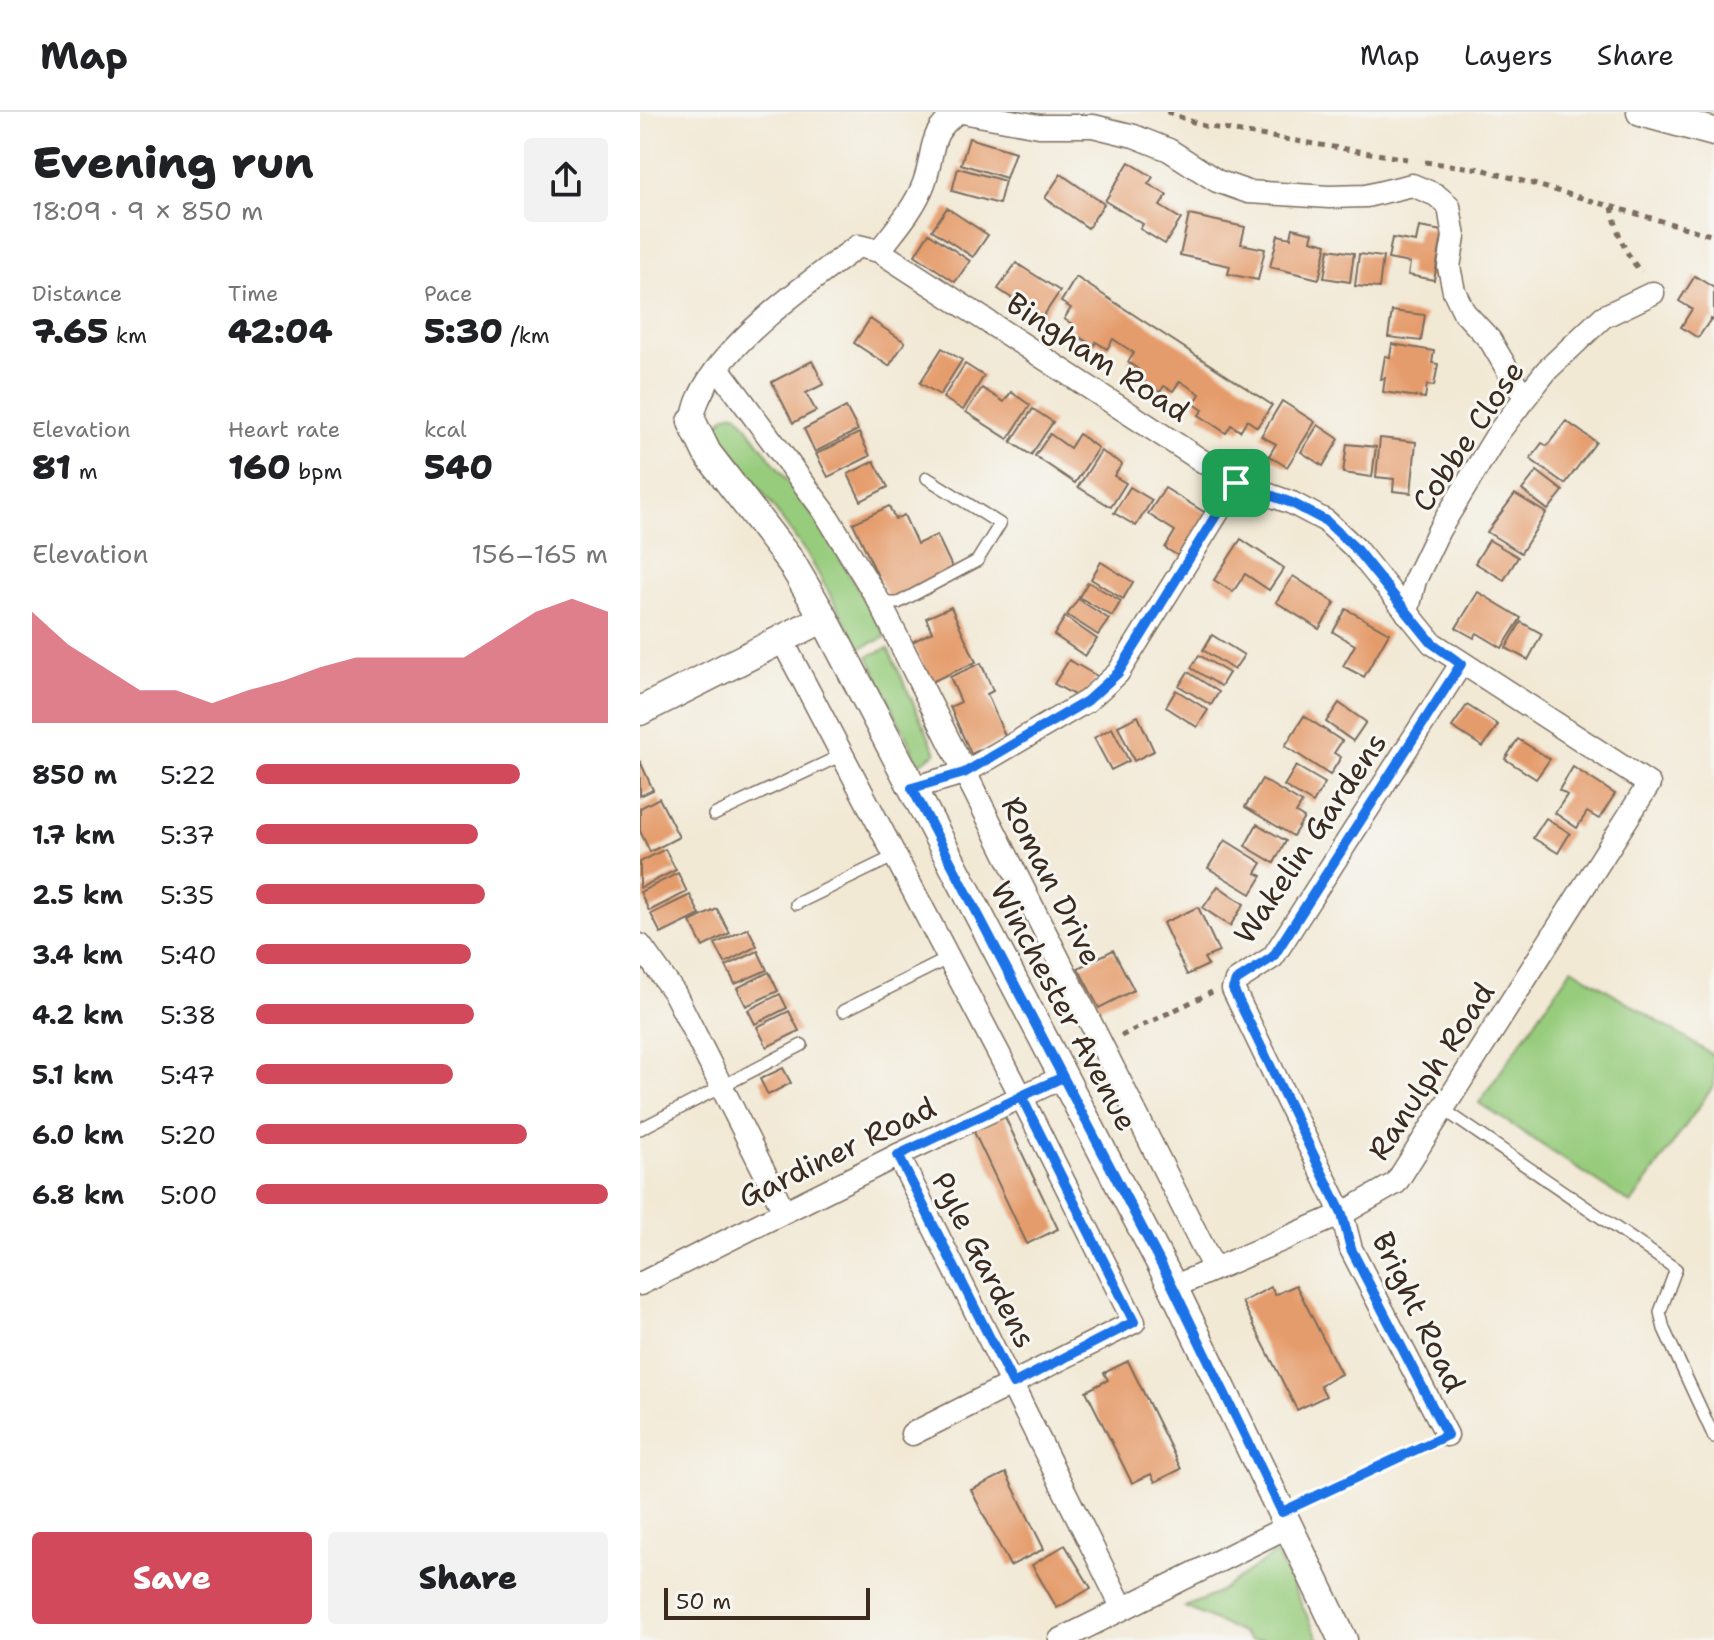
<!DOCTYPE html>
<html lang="en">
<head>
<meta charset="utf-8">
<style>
	:root { --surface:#fff; --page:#f2f2f2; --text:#202124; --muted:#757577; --line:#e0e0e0; --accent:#d1495b }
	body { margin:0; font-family:"Shantell Sans",sans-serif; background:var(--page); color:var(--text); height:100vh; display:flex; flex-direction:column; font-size:30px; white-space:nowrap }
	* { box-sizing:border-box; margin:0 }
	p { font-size:26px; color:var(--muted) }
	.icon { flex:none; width:44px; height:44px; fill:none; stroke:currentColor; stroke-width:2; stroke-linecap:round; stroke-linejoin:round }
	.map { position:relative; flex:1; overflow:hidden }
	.panel { display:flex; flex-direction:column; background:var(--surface); width:640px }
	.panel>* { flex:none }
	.scale { position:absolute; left:24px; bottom:20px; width:206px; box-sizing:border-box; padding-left:8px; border:4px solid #3b2a1e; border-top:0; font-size:22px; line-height:28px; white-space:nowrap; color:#3b2a1e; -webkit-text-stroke:6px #f6f6f2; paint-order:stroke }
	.pin { position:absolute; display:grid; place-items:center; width:68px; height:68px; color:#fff; margin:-34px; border-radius:16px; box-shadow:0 4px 12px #0006 }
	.round { display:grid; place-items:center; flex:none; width:84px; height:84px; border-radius:8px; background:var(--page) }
	.summary { display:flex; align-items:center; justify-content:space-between; height:136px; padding:0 32px }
	h1 { font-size:44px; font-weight:800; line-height:60px }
	.figures { display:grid; grid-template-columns:repeat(3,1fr); gap:12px; height:136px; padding:8px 32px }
	.figures div { display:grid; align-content:center }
	.figures b { font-size:34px; font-weight:800 }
	.figures small { font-size:22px; font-weight:400 }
	.figures p { font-size:22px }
	.chart { height:224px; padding:16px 32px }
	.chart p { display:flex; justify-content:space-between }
	.chart svg { width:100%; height:144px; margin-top:8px; fill:var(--accent); opacity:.7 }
	.primary-button { display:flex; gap:16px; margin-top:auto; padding:16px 32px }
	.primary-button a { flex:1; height:92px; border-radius:8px; background:var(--accent); color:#fff; font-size:32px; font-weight:800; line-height:92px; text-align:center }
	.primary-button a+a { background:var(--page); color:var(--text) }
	ul { padding:0 32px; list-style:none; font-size:26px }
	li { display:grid; grid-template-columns:128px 96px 1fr; align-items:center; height:60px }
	li i { height:20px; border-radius:10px; background:var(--accent) }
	header { display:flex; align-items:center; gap:48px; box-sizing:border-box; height:112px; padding:0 40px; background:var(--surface); border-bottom:2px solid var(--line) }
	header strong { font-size:38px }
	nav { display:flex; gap:44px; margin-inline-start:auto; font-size:28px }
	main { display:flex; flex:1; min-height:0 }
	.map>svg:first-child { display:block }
	.green { fill:#97cc7d; stroke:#697b4e; stroke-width:2 }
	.building { fill:#e59c6c }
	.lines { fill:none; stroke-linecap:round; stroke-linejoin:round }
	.service-casing { stroke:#7b6d5e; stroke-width:14 }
	.minor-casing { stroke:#7b6d5e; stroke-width:25 }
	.tertiary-casing { stroke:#7b6d5e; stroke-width:31 }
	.path { stroke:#7b6d5e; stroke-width:5; stroke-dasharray:6 6; stroke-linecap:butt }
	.service { stroke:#fff; stroke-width:11 }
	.minor { stroke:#fff; stroke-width:22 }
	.tertiary { stroke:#fff; stroke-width:28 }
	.route-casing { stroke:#fff; stroke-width:16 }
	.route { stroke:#1a73e8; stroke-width:10 }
	.labels { text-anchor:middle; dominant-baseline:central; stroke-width:6; stroke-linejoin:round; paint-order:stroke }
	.street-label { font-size:30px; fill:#3b2a1e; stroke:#f6f6f2 }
</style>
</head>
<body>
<header>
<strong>Map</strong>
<nav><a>Map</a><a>Layers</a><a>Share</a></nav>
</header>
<main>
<section class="panel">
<div class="summary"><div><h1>Evening run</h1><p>18:09 · 9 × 850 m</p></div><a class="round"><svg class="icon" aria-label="share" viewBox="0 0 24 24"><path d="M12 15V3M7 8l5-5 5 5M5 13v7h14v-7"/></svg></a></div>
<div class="figures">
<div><p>Distance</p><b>7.65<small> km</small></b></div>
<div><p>Time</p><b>42:04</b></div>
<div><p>Pace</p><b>5:30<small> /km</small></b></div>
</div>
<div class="figures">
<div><p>Elevation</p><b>81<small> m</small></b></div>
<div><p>Heart rate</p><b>160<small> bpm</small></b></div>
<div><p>kcal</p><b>540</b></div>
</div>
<div class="chart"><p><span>Elevation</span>156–165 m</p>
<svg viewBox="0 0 160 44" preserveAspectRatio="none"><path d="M0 44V10L10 20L20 27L30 34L40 34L50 38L60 34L70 31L80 27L90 24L100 24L110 24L120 24L130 17L140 10L150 6L160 10V44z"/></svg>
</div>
<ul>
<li><b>850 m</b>5:22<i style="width:75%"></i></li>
<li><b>1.7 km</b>5:37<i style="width:63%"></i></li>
<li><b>2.5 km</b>5:35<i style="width:65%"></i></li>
<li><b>3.4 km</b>5:40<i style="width:61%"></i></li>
<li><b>4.2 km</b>5:38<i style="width:62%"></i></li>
<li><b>5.1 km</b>5:47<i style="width:56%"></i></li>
<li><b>6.0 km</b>5:20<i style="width:77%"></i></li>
<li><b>6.8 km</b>5:00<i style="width:100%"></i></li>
</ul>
<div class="primary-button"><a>Save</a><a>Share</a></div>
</section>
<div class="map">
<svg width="1074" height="1528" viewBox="0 0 1074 1528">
	<rect width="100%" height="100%" fill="#f6f6f2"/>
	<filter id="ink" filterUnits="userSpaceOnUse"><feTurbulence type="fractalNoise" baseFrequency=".0125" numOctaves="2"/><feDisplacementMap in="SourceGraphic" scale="16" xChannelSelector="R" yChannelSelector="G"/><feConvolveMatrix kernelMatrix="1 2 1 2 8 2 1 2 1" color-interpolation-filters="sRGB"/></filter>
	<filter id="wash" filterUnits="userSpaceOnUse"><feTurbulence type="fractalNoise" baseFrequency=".006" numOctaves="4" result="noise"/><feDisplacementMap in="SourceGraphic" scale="32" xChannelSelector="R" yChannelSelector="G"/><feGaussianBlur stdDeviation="1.8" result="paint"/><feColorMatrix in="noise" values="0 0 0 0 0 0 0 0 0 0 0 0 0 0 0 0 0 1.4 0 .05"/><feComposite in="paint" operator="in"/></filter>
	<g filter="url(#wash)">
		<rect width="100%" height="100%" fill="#f2e9d5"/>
		<g class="green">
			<path d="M97 301 182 416 246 525 220 536 169 445 78 318C81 306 84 302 97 301Z"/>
			<polygon points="248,536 296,641 279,652 228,544"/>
			<polygon points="932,856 1074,944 1074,973 991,1092 839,991"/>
			<polygon points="636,1441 679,1528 609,1528 604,1522 545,1495 574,1483"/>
		</g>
		<g id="blocks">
			<g class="building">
				<polygon points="329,26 375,40 366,66 321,52"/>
				<polygon points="489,50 513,65 508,72 527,83 520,94 541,107 525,132 500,117 503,112 465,89"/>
				<polygon points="318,56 365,69 359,92 312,79"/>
				<polygon points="421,62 464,92 448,116 405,86"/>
				<polygon points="307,96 348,123 333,145 292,118"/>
				<polygon points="549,103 605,115 601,132 625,137 618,168 588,162 590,154 540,143"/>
				<polygon points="779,115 803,119 794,168 768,163 770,151 748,147 752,126 776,130"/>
				<polygon points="653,116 673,121 671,128 687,132 679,167 630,155 638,123 651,126"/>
				<polygon points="289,121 330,149 315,170 275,143"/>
				<polygon points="689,137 714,141 710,170 684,166"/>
				<polygon points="719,142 743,145 739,176 715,174"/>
				<polygon points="376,151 420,179 402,206 358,177"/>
				<polygon points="1055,164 1074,176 1074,209 1071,207 1058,226 1041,215 1052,197 1039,189"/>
				<polygon points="436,165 632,293 617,315 607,308 600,319 591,313 586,321 559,303 563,298 554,292 560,282 540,269 533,279 524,274 520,280 494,264 498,257 488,250 494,241 473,227 467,237 456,230 454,234 430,219 434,213 424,207 431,196 421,190"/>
				<polygon points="752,199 785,203 781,229 748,225"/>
				<polygon points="230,207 265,230 249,254 214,231"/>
				<polygon points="752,232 794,239 792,251 798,252 794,274 787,273 785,286 743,280 745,266 741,267 745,244 750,245"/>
				<polygon points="302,236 322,248 300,283 280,271"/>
				<polygon points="172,249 184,272 166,281 176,299 153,311 132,270"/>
				<polygon points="325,252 344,264 323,298 303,286"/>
				<polygon points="342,276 364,290 371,280 390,293 368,327 326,300"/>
				<polygon points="642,289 675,310 647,355 629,344 636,332 621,324"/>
				<polygon points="206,295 218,318 175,340 164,317"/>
				<polygon points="393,297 413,310 391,343 371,330"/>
				<polygon points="926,309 956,330 925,372 890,347 902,331 907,334"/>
				<polygon points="678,313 699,327 683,354 661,340"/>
				<polygon points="219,321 230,344 188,365 176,342"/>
				<polygon points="410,322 430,336 439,322 458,336 435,371 395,344"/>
				<polygon points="740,326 776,330 771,381 753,379 754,367 736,365"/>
				<polygon points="707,332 736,335 732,365 703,361"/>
				<polygon points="461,339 482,352 474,364 486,371 471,395 438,375"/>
				<polygon points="234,349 248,375 221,389 208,362"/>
				<polygon points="897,359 923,379 908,398 882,378"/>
				<polygon points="490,375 512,388 496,414 474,401"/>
				<polygon points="525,376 569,403 542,446 525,436 535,419 508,402"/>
				<polygon points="875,382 906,401 881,441 847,420"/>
				<polygon points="249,394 255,407 264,403 277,432 297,423 314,459 250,490 213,411"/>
				<polygon points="601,427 644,456 629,478 605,462 593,480 574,468"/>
				<polygon points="849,428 878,445 864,468 835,451"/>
				<polygon points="461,450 493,470 483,487 451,467"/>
				<polygon points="653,464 695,491 679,517 636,490"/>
				<polygon points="448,470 481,489 472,504 439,485"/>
				<polygon points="838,480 881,506 862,536 837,521 834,526 816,516"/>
				<polygon points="438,487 469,507 458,523 427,503"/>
				<polygon points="311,495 336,550 291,570 272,530 292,520 286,506"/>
				<polygon points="706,497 749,521 724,565 703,554 715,533 693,520"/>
				<polygon points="425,505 457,527 445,544 414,523"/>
				<polygon points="881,510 902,522 888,548 866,536"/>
				<polygon points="572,523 604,543 594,558 563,538"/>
				<polygon points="559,543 589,561 581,574 551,556"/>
				<polygon points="429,548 457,564 443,588 414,572"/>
				<polygon points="341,551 353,579 347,582 366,626 331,642 310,595 321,590 310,565"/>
				<polygon points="548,560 579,580 571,593 539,574"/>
				<polygon points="536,578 568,598 557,615 526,595"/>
				<polygon points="699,591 726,610 713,629 686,610"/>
				<polygon points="827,593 858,613 843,635 812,615"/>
				<polygon points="498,604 514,639 494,649 478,614"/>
				<polygon points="664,604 702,629 694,641 701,645 690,663 645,634"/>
				<polygon points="472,616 489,649 471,658 454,626"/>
				<polygon points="878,627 910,647 896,667 865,647"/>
				<polygon points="0,649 13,678 0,684"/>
				<polygon points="656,654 685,671 673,691 644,674"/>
				<polygon points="933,655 975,682 959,707 947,700 937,716 915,701 927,683 919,678"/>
				<polygon points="622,667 662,691 656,701 664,706 653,724 605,695"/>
				<polygon points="19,686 39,725 10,740 0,719 0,696"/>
				<polygon points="906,706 930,721 918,741 893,726"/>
				<polygon points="617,712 646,729 634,751 605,734"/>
				<polygon points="585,728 622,751 616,761 622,764 611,782 568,756"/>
				<polygon points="25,737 36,758 0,776 0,750"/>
				<polygon points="38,761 47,780 9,799 0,780"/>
				<polygon points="578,774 604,792 590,814 563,796"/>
				<polygon points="50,783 60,803 21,822 11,802"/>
				<polygon points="558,795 579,840 564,846 568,853 547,863 523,811"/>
				<polygon points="77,797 90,821 63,835 50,810"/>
				<polygon points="108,816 117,834 85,851 75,832"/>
				<polygon points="473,838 494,878 459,896 438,856"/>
				<polygon points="118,839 127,858 95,872 86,854"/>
				<polygon points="129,860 138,879 106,894 97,876"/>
				<polygon points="140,882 147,896 115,912 108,898"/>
				<polygon points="149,899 159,919 127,935 117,915"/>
				<polygon points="143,956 151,971 128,983 120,967"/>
				<polygon points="364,1003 418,1117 387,1132 333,1018"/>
				<polygon points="656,1173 701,1262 680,1273 686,1284 657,1298 602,1190 631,1175 635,1183"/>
				<polygon points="488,1249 541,1357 515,1370 511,1362 492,1371 446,1279 468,1268 464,1261"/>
				<polygon points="366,1361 404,1437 370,1454 331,1378"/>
				<polygon points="425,1433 451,1476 417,1496 392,1453"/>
			</g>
		</g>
	</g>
	<g filter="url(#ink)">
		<use href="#blocks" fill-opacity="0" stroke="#7b6d5e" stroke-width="2"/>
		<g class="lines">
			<g class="service-casing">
				<g id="service">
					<polyline points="240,491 258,491 337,449 360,412 287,366"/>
					<polyline points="74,703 202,643"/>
					<polyline points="156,792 255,744"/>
					<polyline points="203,899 309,846"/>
					<polyline points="803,997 1036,1157 1020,1200 1024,1217 1074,1325"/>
					<polyline points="0,1017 162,933"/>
				</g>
			</g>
			<g class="minor-casing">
				<g id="minor">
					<polyline points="322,0 399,14 453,14 494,24 529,38 577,69 608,80 689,85 726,84 772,73 796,83 809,94 811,107 814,125 809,155 814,179 824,200 850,228 877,274 888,282"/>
					<path d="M239 139C255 118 275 96 284 71 296 38 286 23 318 0"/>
					<polyline points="78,256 184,399 240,491 574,1157"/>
					<path d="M52 310C54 302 55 294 59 286 82 232 170 169 218 134L239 139 596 371 652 391 686 409 715 436 792 531 1009 672 756 1071 702 1102 533 1175"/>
					<polyline points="767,501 775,468 799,418 858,321 888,282 907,258 963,205 1013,181"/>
					<polyline points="142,528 381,984 494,1210 272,1322"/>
					<polyline points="272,676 324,661 447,589 478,561 596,371"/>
					<polyline points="0,833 35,882 144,1099"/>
					<polyline points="258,1043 482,1495"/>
					<polyline points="0,1172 258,1043 423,965"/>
					<polyline points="807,1323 711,1137 702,1102 593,877 596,869 633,845 821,552"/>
					<polyline points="420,1528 649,1414"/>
				</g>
			</g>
			<g class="tertiary-casing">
				<g id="tertiary">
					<polyline points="1001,0 1074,20"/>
					<polyline points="52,310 67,341 151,450 184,506 533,1175 703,1528"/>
					<polyline points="0,599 184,506"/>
				</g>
			</g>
			<g class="path">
				<polyline points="527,0 564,14 767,47"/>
				<polyline points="785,50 841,57 1074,124"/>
				<path d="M972 95C977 121 984 140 1001 160"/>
				<polyline points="481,924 572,880"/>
				<polyline points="665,1389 786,1332"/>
			</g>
			<use href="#service" class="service"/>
			<use href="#minor" class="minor"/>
			<use href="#tertiary" class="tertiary"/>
		</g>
	</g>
	<g class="lines" filter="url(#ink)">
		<g class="route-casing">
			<polyline id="route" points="596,371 478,561 447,589 324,661 272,676 423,965 381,984 494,1210 373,1272 258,1043 423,965 533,1175 642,1400 807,1323 711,1137 702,1102 593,877 596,869 633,845 821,552 792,531 715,436 686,409 652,391 596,371"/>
		</g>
		<use href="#route" class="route"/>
	</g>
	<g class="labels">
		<g class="street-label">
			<text transform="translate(458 245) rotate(33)">Bingham Road</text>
			<text transform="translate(828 324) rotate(-56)">Cobbe Close</text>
			<text transform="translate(670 726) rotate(-56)">Wakelin Gardens</text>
			<text transform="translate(412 769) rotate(63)">Roman Drive</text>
			<text transform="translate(424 894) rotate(62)">Winchester Avenue</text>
			<text transform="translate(791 959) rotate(-57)">Ranulph Road</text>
			<text transform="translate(197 1040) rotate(-26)">Gardiner Road</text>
			<text transform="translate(344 1148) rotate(63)">Pyle Gardens</text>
			<text transform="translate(779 1200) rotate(64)">Bright Road</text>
		</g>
	</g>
</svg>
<div class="scale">50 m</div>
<div class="pin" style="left:596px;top:371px;background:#1e9e55"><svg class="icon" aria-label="arrive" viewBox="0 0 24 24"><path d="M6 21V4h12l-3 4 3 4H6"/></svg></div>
</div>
</main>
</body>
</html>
